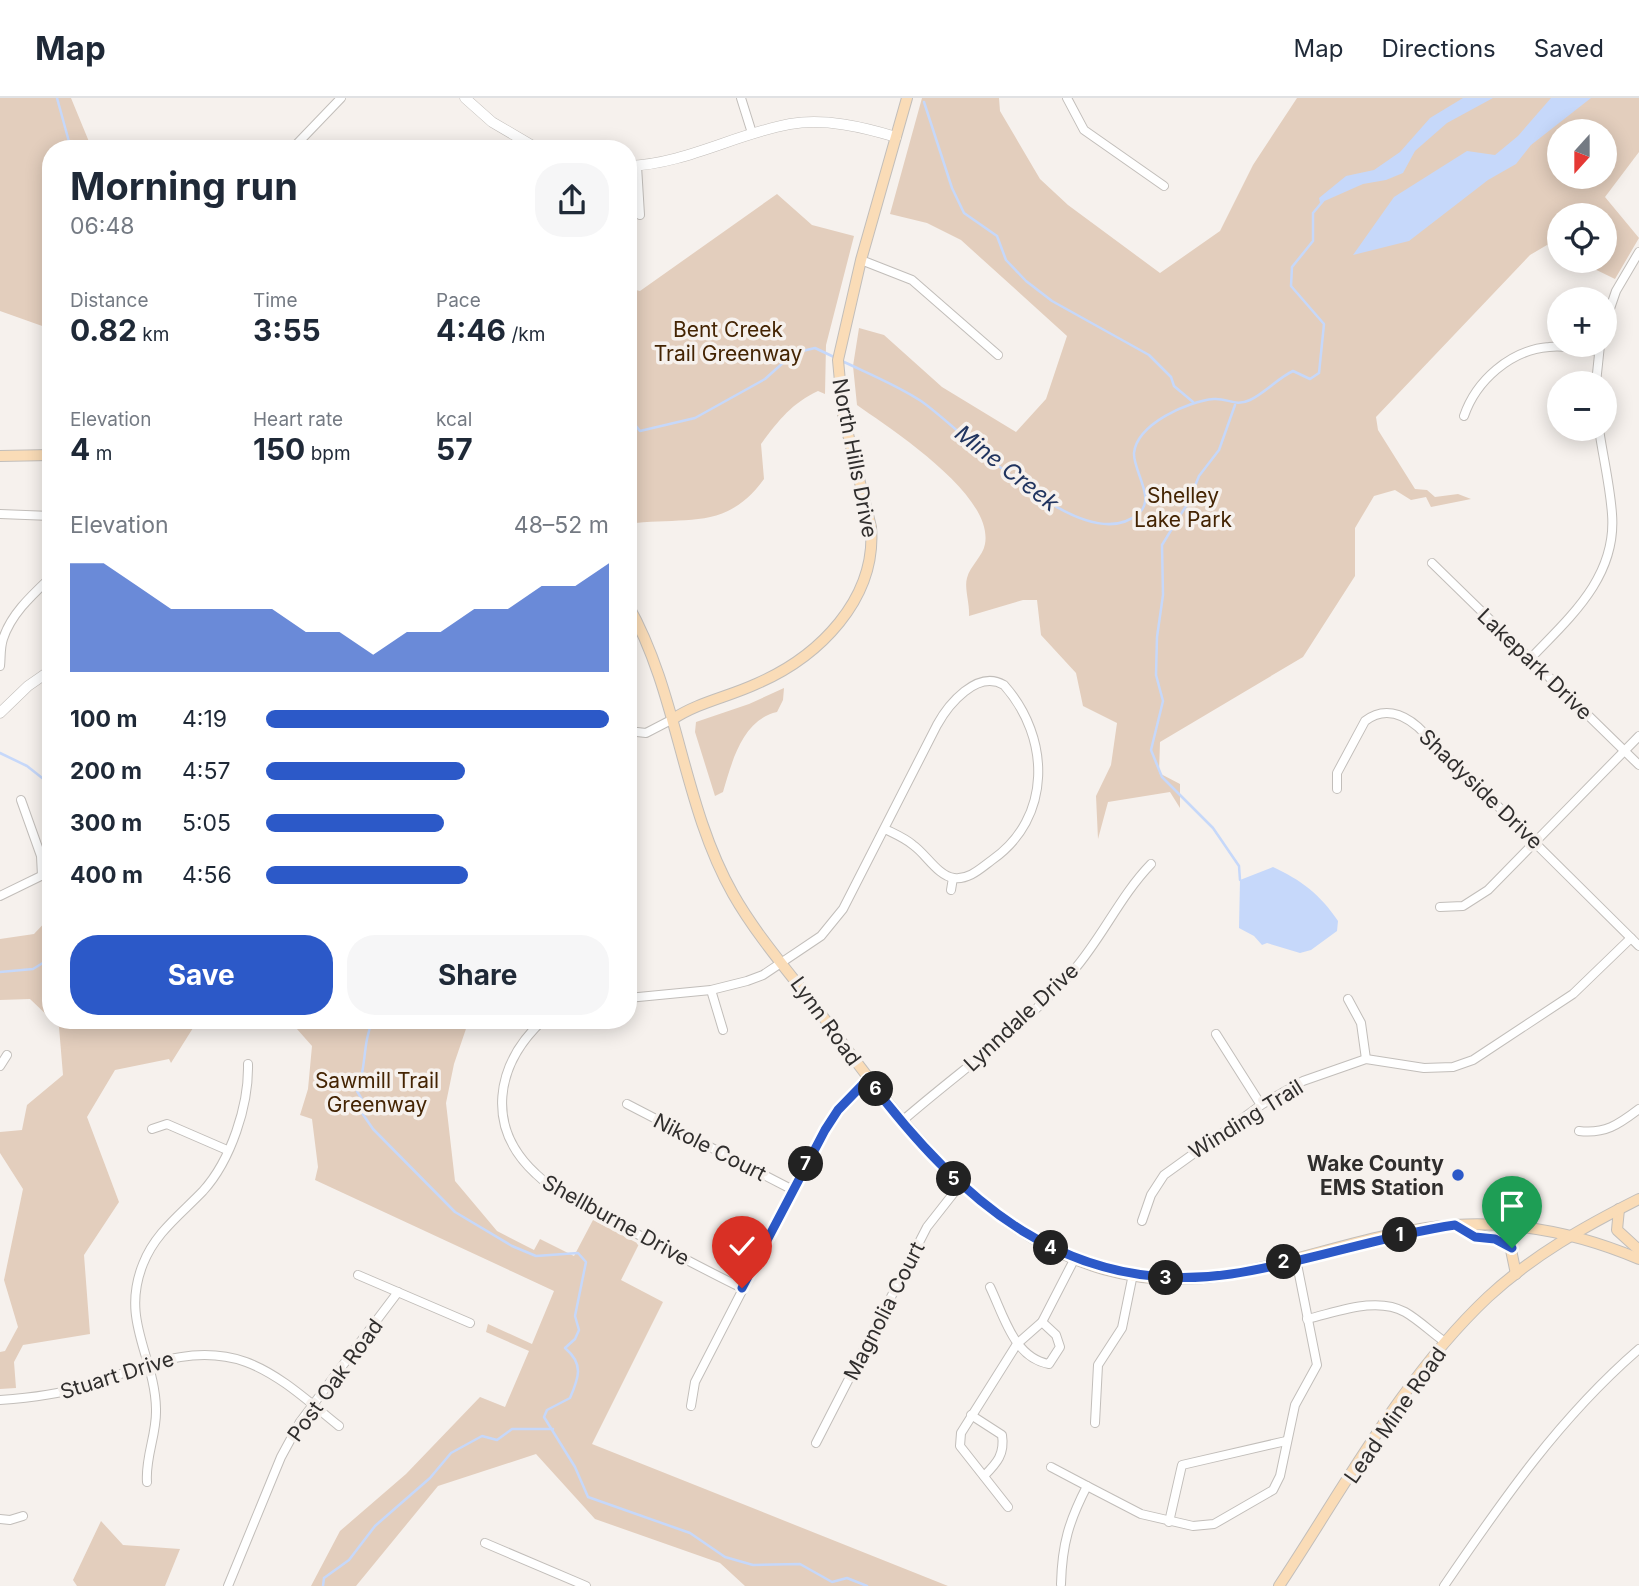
<!DOCTYPE html>
<html lang="en">
<head>
<meta charset="utf-8">
<style>
	:root { --surface:#fff; --page:#f6f6f7; --text:#1f2937; --muted:#747a83; --line:#e0e1e3; --accent:#2c59c8 }
	body { margin:0; font-family:Inter,sans-serif; background:var(--page); color:var(--text); height:100vh; display:flex; flex-direction:column; font-size:26px; white-space:nowrap }
	* { box-sizing:border-box; margin:0 }
	p { font-size:23px; color:var(--muted) }
	.icon { flex:none; width:38px; height:38px; fill:none; stroke:currentColor; stroke-width:2; stroke-linecap:round; stroke-linejoin:round }
	.map { position:relative; flex:1; overflow:hidden }
	.side { position:absolute; left:42px; top:42px; width:595px; height:889px; display:flex; flex-direction:column; background:var(--surface); border-radius:28px; box-shadow:0 4px 18px #0003 }
	.side>* { flex:none }
	.needle { width:46px; rotate:201deg }
	.fabs { position:absolute; left:1547px; top:21px; display:grid; gap:14px }
	.fabs a { display:grid; place-items:center; width:70px; height:70px; border-radius:50%; background:var(--surface); box-shadow:0 4px 18px #0003; font-size:35px }
	.pin { position:absolute; display:grid; place-items:center; width:60px; height:60px; color:#fff; margin:-72px -30px; border-radius:50% 50% 50% 0; rotate:-45deg; box-shadow:0 0 7px #0007 }
	.pin .icon { rotate:45deg }
	.km { position:absolute; width:35px; height:35px; margin:-18px; border-radius:50%; background:#222; color:#fff; font-size:19px; line-height:35px; text-align:center }
	.round { display:grid; place-items:center; flex:none; width:74px; height:74px; border-radius:28px; background:var(--page) }
	.headline { display:flex; align-items:center; justify-content:space-between; height:119px; padding:0 28px }
	h1 { font-size:38px; font-weight:700; line-height:52px }
	.metrics { display:grid; grid-template-columns:repeat(3,1fr); gap:10px; height:119px; padding:7px 28px }
	.metrics div { display:grid; align-content:center }
	.metrics b { font-size:30px; font-weight:700 }
	.metrics small { font-size:19px; font-weight:400 }
	.metrics p { font-size:19px }
	.chart { height:196px; padding:14px 28px }
	.chart p { display:flex; justify-content:space-between }
	.chart svg { width:100%; height:126px; margin-top:7px; fill:var(--accent); opacity:.7 }
	.primary-button { display:flex; gap:14px; margin-top:auto; padding:14px 28px }
	.primary-button a { flex:1; height:80px; border-radius:28px; background:var(--accent); color:#fff; font-size:28px; font-weight:700; line-height:80px; text-align:center }
	.primary-button a+a { background:var(--page); color:var(--text) }
	ul { padding:0 28px; list-style:none; font-size:23px }
	li { display:grid; grid-template-columns:112px 84px 1fr; align-items:center; height:52px }
	li i { height:18px; border-radius:9px; background:var(--accent) }
	header { display:flex; align-items:center; gap:42px; box-sizing:border-box; height:98px; padding:0 35px; background:var(--surface); border-bottom:2px solid var(--line) }
	header strong { font-size:33px }
	nav { display:flex; gap:38px; margin-inline-start:auto; font-size:24px }
	.map>svg:first-child { display:block }
	.green { fill:#e3cebd; fill-rule:evenodd }
	.water { fill:#c6d8fa }
	.lines { fill:none; stroke-linecap:round; stroke-linejoin:round }
	.stream { stroke:#c6d8fa; stroke-width:2.5 }
	.minor-casing { stroke:#c2beba; stroke-width:10 }
	.tertiary-casing { stroke:#c2beba; stroke-width:11 }
	.secondary-casing { stroke:#c2beba; stroke-width:12 }
	.minor { stroke:#fff; stroke-width:8 }
	.tertiary { stroke:#fff; stroke-width:10 }
	.secondary { stroke:#fadcb7; stroke-width:10 }
	.route-casing { stroke:#fff; stroke-width:14 }
	.route { stroke:#2c59c8; stroke-width:9 }
	.poi-dot { fill:#2c59c8; stroke:#f6f1ed; stroke-width:2.5 }
	.labels { text-anchor:middle; dominant-baseline:central; stroke-width:7; stroke-linejoin:round; paint-order:stroke }
	.park-label { font-size:21px; fill:#442403; stroke:#f6f1ed }
	.street-label { font-size:21px; fill:#302e2d; stroke:#f6f1ed }
	.poi-label { font-size:21px; font-weight:bold; fill:#302e2d; stroke:#f6f1ed; text-anchor:end }
	.water-label { font-size:23px; font-style:italic; fill:#20345f; stroke:#f6f1ed }
</style>
</head>
<body>
<header>
<strong>Map</strong>
<nav><a>Map</a><a>Directions</a><a>Saved</a></nav>
</header>
<div class="map">
<svg width="1639" height="1488" viewBox="0 0 1639 1488">
	<rect width="100%" height="100%" fill="#f6f1ed"/>
	<g class="green">
		<polygon points="0,0 71,0 92,51 51,51 51,213 45,229 0,213"/>
		<path d="M922 0H999L1000 13 1040 81 1068 107 1160 175 1220 133 1253 67 1297 0H1639V54L1605 99 1639 140 1615 181 1578 163H1605V117H1559V153L1547 147 1530 157 1376 319 1378 332 1415 391 1427 392 1435 399 1458 396 1471 401 1431 409 1426 399 1411 402 1395 392 1374 398 1355 430V478L1303 559 1160 644 1159 675 1180 686V710L1170 694 1108 704 1098 741 1096 698 1111 667 1117 625 1083 608 1076 575 1041 537 1037 502H1023L969 518C970 506 964 490 967 480 970 468 983 458 985 446 994 397 892 332 857 307L853 268 859 230 884 237 942 289 1016 334 1046 301 1067 238 961 142 927 125 890 116ZM1559 33H1605V79H1559Z"/>
		<path d="M777 96 812 127 854 138 826 247 825 296 818 293C792 305 778 323 761 346L764 381C726 434 685 418 628 426V190L640 193Z"/>
		<path d="M784 590 783 602 777 614C742 622 732 664 723 694L715 698 695 634 696 624 749 606Z"/>
		<polygon points="51,818 51,921 30,901 0,902 0,841 34,836"/>
		<polygon points="52,922 198,922 171,965 169,961 115,972 87,1019 119,1104 84,1157 90,1236 23,1247 14,1264 16,1290 0,1291 0,1254 5,1253 18,1229 4,1182 23,1091 0,1055 0,1034 22,1032 27,1007 63,977 59,929"/>
		<polygon points="289,922 469,922 454,966 446,1005 455,1083 497,1133 534,1152 540,1141 574,1158 593,1122 639,1146 621,1182 663,1204 592,1346 948,1488 745,1488 720,1465 595,1421 536,1356 438,1388 356,1488 311,1488 340,1433 406,1376 480,1299 505,1309 529,1253 486,1234 488,1226 532,1246 554,1193 315,1082 318,1069 312,1021 300,1017 308,991 312,948"/>
		<polygon points="101,1423 123,1447 180,1451 165,1488 77,1488 73,1482"/>
	</g>
	<g class="water">
		<polygon points="1463,0 1493,0 1447,25 1415,53 1403,75 1386,82 1363,86 1320,105 1319,100 1346,78 1374,72 1400,54 1430,20"/>
		<polygon points="1551,0 1591,0 1531,47 1516,66 1488,82 1409,143 1353,157 1394,99 1467,53 1495,57 1518,38"/>
		<path d="M1273 769C1301 782 1320 796 1338 823L1337 833 1311 852 1300 855 1267 845 1262 847 1254 838 1239 830 1240 782Z"/>
	</g>
	<g class="lines">
		<g class="stream">
			<polyline points="57,0 71,51"/>
			<polyline points="924,4 952,90 964,115 997,138 1006,162 1026,183 1052,203 1149,257 1171,279 1174,288 1193,304"/>
			<path d="M840 262C867 275 897 287 921 303 965 333 1084 465 1139 415 1156 400 1133 373 1134 355 1137 326 1188 303 1214 301 1228 300 1235 309 1250 302 1265 295 1278 280 1293 273L1310 281 1319 275 1324 226 1291 188 1292 169 1313 143V115L1323 103"/>
			<polyline points="1235,307 1219,352 1199,378 1189,403 1162,447 1163,497 1157,539 1156,577 1163,603 1151,652 1162,679 1213,730 1239,768 1240,782"/>
			<polyline points="628,318 640,333 695,320 765,281 794,255 815,250 834,259"/>
			<polyline points="0,655 27,668 51,687"/>
			<polyline points="0,874 33,871 51,860"/>
			<path d="M373 922C362 945 367 970 357 993L364 1005 362 1015 373 1031 455 1114 512 1148 536 1158 578 1155 586 1164 575 1218 579 1232 575 1241 565 1250C584 1266 579 1279 570 1300L547 1312 544 1319 575 1369 588 1399 690 1435 725 1459 753 1467 800 1466 832 1484 847 1480 867 1488"/>
			<polyline points="323,1488 324,1480 349,1462 375,1428 430,1380 451,1355 482,1338 497,1342 512,1331 553,1331"/>
		</g>
		<g class="minor-casing">
			<g id="minor">
				<polyline points="741,0 752,35"/>
				<polyline points="1067,0 1084,32 1164,88"/>
				<polyline points="292,51 341,0"/>
				<polyline points="637,68 640,117"/>
				<polyline points="861,162 912,182 998,257"/>
				<polyline points="1605,225 1616,193 1639,154"/>
				<polyline points="1596,285 1600,247"/>
				<path d="M1464 318C1476 283 1510 252 1549 249 1565 247 1582 251 1599 253"/>
				<polyline points="0,416 51,418"/>
				<polyline points="1432,465 1639,667"/>
				<path d="M1530 561C1570 519 1617 479 1612 416 1610 387 1603 359 1599 331"/>
				<path d="M0 568C1 559 0 550 3 541 11 516 32 497 51 479"/>
				<polyline points="628,633 646,635 673,621"/>
				<path d="M1337 691V675L1365 623C1383 609 1402 615 1418 629L1639 848"/>
				<polyline points="21,702 41,758 42,778"/>
				<polyline points="951,792 953,780"/>
				<polyline points="0,798 41,778 51,777"/>
				<polyline points="1440,809 1463,808 1488,792 1639,638"/>
				<polyline points="711,892 723,932"/>
				<path d="M628 900 711 892 747 883 763 877 821 838 843 811 937 627C948 607 977 571 1004 587 1051 640 1052 720 992 762 981 770 969 782 954 780 938 778 926 756 913 747 905 740 895 736 885 731"/>
				<polyline points="1348,901 1361,925 1366,961"/>
				<path d="M543 922C495 967 485 1029 536 1076 564 1103 604 1118 637 1136 672 1154 707 1173 742 1190"/>
				<polyline points="1216,936 1261,1007"/>
				<polyline points="0,968 7,957"/>
				<polyline points="627,1006 793,1092"/>
				<path d="M901 1024C958 974 1022 931 1073 873 1102 840 1120 798 1151 766"/>
				<polyline points="152,1031 167,1026 227,1052"/>
				<path d="M1579 1033C1605 1036 1618 1027 1639 1011"/>
				<polyline points="1142,1123 1151,1097 1164,1077 1261,1007 1303,983 1366,961 1424,970 1453,969 1473,962 1573,896 1631,840"/>
				<polyline points="358,1177 470,1225"/>
				<path d="M990 1189C1004 1218 1014 1260 1049 1266L1060 1249 1056 1237 1042 1224"/>
				<path d="M1307 1221C1338 1214 1376 1198 1405 1214 1419 1222 1432 1235 1445 1244"/>
				<path d="M0 1302C29 1300 57 1297 85 1288 138 1272 189 1244 246 1264 281 1277 310 1305 339 1328"/>
				<polyline points="691,1308 695,1284 825,1032 838,1011 868,981"/>
				<path d="M971 1317 1002 1337C1005 1356 997 1365 984 1378"/>
				<polyline points="1095,1325 1098,1267 1122,1230 1133,1176"/>
				<polyline points="816,1345 927,1129 960,1087"/>
				<polyline points="1051,1369 1087,1388"/>
				<path d="M147 1384C145 1359 157 1336 156 1311 155 1258 120 1223 143 1166 155 1135 180 1117 203 1093 231 1062 249 1007 248 966"/>
				<polyline points="1008,1409 960,1348 961,1335 1017,1246 1042,1224 1075,1160"/>
				<polyline points="0,1421 10,1422 23,1418"/>
				<polyline points="1169,1424 1182,1367 1286,1343"/>
				<polyline points="485,1445 586,1488"/>
				<path d="M1061 1486C1062 1446 1069 1423 1087 1388L1141 1416 1193 1428 1214 1426 1273 1392 1280 1378 1295 1307 1317 1267 1296 1161"/>
				<polyline points="228,1488 281,1359 300,1324 398,1194"/>
				<path d="M1444 1488C1502 1403 1560 1319 1639 1251"/>
			</g>
		</g>
		<g class="tertiary-casing">
			<g id="tertiary">
				<polyline points="465,0 492,24 538,51"/>
				<path d="M628 68C685 66 735 36 790 26 825 20 863 29 896 39"/>
				<polyline points="0,615 28,588 51,572"/>
			</g>
		</g>
		<g class="secondary-casing">
			<g id="secondary">
				<polyline points="0,358 51,357"/>
				<path d="M628 507C679 597 682 706 733 796 758 840 794 880 824 920 925 1059 1041 1214 1237 1175 1307 1161 1385 1131 1455 1127 1520 1123 1580 1136 1639 1161"/>
				<path d="M673 621C699 604 728 599 756 586 819 559 877 501 871 429L843 316 838 262 861 162 907 0"/>
				<polyline points="1619,1111 1617,1132 1639,1152"/>
				<path d="M1455 1127C1474 1140 1491 1136 1510 1147L1516 1176"/>
				<path d="M1279 1488C1344 1390 1402 1280 1488 1199 1532 1158 1585 1128 1639 1101"/>
			</g>
		</g>
		<use href="#minor" class="minor"/>
		<use href="#tertiary" class="tertiary"/>
		<use href="#secondary" class="secondary"/>
	</g>
	<g class="lines">
		<g class="route-casing">
			<path id="route" d="M742 1190 825 1032 838 1012 868 981C959 1102 1068 1200 1231 1176 1306 1165 1379 1138 1455 1127L1475 1139 1495 1141 1512 1150"/>
		</g>
		<use href="#route" class="route"/>
	</g>
	<circle class="poi-dot" cx="1458" cy="1077" r="7"/>
	<g class="labels">
		<g class="park-label">
			<text x="728" y="231">Bent Creek<tspan x="728" dy="24">Trail Greenway</tspan></text>
			<text x="1183" y="397">Shelley<tspan x="1183" dy="24">Lake Park</tspan></text>
			<text x="377" y="982">Sawmill Trail<tspan x="377" dy="24">Greenway</tspan></text>
		</g>
		<g class="street-label">
			<text transform="translate(855 360) rotate(79)">North Hills Drive</text>
			<text transform="translate(1535 566) rotate(44)">Lakepark Drive</text>
			<text transform="translate(1481 691) rotate(44)">Shadyside Drive</text>
			<text transform="translate(1021 919) rotate(-43)">Lynndale Drive</text>
			<text transform="translate(826 923) rotate(54)">Lynn Road</text>
			<text transform="translate(1246 1021) rotate(-32)">Winding Trail</text>
			<text transform="translate(710 1049) rotate(27)">Nikole Court</text>
			<text transform="translate(616 1122) rotate(29)">Shellburne Drive</text>
			<text transform="translate(884 1213) rotate(-63)">Magnolia Court</text>
			<text transform="translate(117 1277) rotate(-17)">Stuart Drive</text>
			<text transform="translate(335 1282) rotate(-54)">Post Oak Road</text>
			<text transform="translate(1395 1317) rotate(-55)">Lead Mine Road</text>
		</g>
		<g class="poi-label">
			<text x="1444" y="1065">Wake County<tspan x="1444" dy="24">EMS Station</tspan></text>
		</g>
		<g class="water-label">
			<text transform="translate(1007 370) rotate(38)">Mine Creek</text>
		</g>
	</g>
</svg>
<div class="fabs">
<a><svg class="needle" viewBox="-14 -14 28 28"><path d="M0-13l5 13h-10z" fill="#e53935"/><path d="M0 13l5-13h-10z" fill="#747a83"/></svg></a>
<a><svg class="icon" aria-label="locate" viewBox="0 0 24 24"><circle cx="12" cy="12" r="6"/><path d="M12 2v4M12 18v4M2 12h4M18 12h4"/></svg></a>
<a>+</a>
<a>−</a>
</div>
<div class="pin" style="left:1512px;top:1150px;background:#1e9e55"><svg class="icon" aria-label="arrive" viewBox="0 0 24 24"><path d="M6 21V4h12l-3 4 3 4H6"/></svg></div>
<div class="pin" style="left:742px;top:1190px;background:#d93025"><svg class="icon" aria-label="check" viewBox="0 0 24 24"><path d="M5 12l5 5 9-10"/></svg></div>
<b class="km" style="left:1400px;top:1137px">1</b>
<b class="km" style="left:1284px;top:1164px">2</b>
<b class="km" style="left:1166px;top:1180px">3</b>
<b class="km" style="left:1051px;top:1150px">4</b>
<b class="km" style="left:954px;top:1081px">5</b>
<b class="km" style="left:876px;top:991px">6</b>
<b class="km" style="left:806px;top:1066px">7</b>
<section class="side">
<div class="headline"><div><h1>Morning run</h1><p>06:48</p></div><a class="round"><svg class="icon" aria-label="share" viewBox="0 0 24 24"><path d="M12 15V3M7 8l5-5 5 5M5 13v7h14v-7"/></svg></a></div>
<div class="metrics">
<div><p>Distance</p><b>0.82<small> km</small></b></div>
<div><p>Time</p><b>3:55</b></div>
<div><p>Pace</p><b>4:46<small> /km</small></b></div>
</div>
<div class="metrics">
<div><p>Elevation</p><b>4<small> m</small></b></div>
<div><p>Heart rate</p><b>150<small> bpm</small></b></div>
<div><p>kcal</p><b>57</b></div>
</div>
<div class="chart"><p><span>Elevation</span>48–52 m</p>
<svg viewBox="0 0 160 44" preserveAspectRatio="none"><path d="M0 44V6L10 6L20 14L30 22L40 22L50 22L60 22L70 30L80 30L90 38L100 30L110 30L120 22L130 22L140 14L150 14L160 6V44z"/></svg>
</div>
<ul>
<li><b>100 m</b>4:19<i style="width:100%"></i></li>
<li><b>200 m</b>4:57<i style="width:58%"></i></li>
<li><b>300 m</b>5:05<i style="width:52%"></i></li>
<li><b>400 m</b>4:56<i style="width:59%"></i></li>
</ul>
<div class="primary-button"><a>Save</a><a>Share</a></div>
</section>
</div>
</body>
</html>
